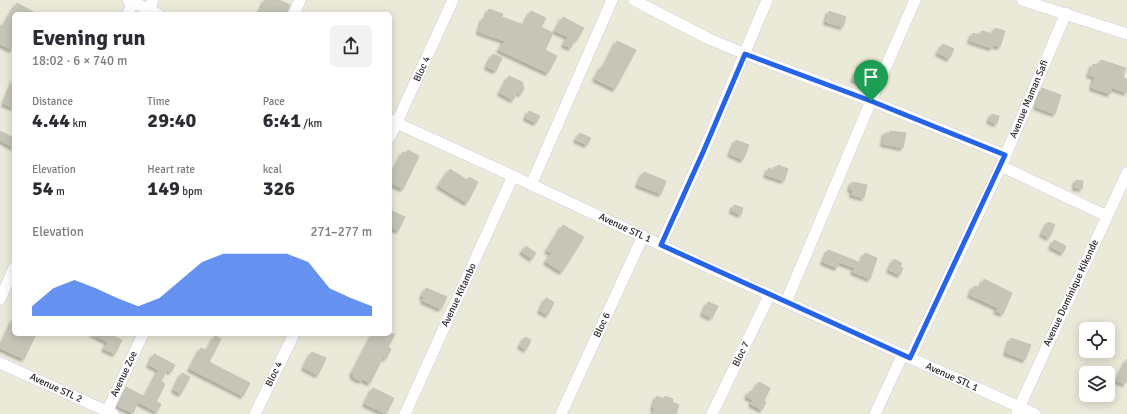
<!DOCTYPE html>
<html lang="en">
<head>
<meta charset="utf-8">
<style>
	:root { --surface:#fff; --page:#f2f2f3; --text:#2b2b33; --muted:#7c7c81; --accent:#2563eb }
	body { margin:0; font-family:Signika,sans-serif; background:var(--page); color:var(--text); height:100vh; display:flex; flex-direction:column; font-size:15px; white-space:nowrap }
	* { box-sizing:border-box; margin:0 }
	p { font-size:13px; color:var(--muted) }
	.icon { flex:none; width:22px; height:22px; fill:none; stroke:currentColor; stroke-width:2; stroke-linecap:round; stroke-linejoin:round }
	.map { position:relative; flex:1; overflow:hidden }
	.drawer { position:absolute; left:12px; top:12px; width:380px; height:324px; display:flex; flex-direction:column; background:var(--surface); border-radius:6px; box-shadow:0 2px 10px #0003 }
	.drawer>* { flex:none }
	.tools { position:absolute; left:1079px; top:322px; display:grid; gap:8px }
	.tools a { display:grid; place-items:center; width:36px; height:36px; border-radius:6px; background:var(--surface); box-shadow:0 2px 10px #0003; font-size:20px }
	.pin { position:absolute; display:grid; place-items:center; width:34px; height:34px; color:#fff; margin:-41px -17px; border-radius:50% 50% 50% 0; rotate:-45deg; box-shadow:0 0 4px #0007 }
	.pin .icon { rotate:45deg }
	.round { display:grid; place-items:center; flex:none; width:42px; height:42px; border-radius:6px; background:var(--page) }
	.head { display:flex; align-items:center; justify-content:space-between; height:68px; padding:0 20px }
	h1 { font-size:22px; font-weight:700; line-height:30px }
	.figures { display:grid; grid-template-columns:repeat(3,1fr); gap:6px; height:68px; padding:4px 20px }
	.figures div { display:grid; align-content:center }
	.figures b { font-size:20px; font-weight:700 }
	.figures small { font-size:11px; font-weight:400 }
	.figures p { font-size:11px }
	.chart { height:112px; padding:8px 20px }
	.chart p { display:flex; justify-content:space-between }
	.chart svg { width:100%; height:72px; margin-top:4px; fill:var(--accent); opacity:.7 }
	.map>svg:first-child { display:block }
	.building { fill:#c6c5b8; stroke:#c6c5b2; filter:url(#shadow) }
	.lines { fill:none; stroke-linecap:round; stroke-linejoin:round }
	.minor-casing { stroke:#cfcde2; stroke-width:12 }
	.minor { stroke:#fff; stroke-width:11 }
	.route-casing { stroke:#fff; stroke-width:8 }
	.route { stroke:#2563eb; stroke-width:5 }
	.labels { text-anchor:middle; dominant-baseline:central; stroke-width:3; stroke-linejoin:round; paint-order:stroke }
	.street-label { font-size:10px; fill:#272727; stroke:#fff }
</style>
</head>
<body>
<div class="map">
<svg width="1127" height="414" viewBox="0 0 1127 414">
	<defs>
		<filter id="shadow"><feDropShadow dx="-2.5" dy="2.5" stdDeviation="1" flood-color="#0004"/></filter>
	</defs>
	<rect width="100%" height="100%" fill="#ebe9d8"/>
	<g class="building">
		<polygon points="265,0 279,0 290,5 286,14 259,14"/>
		<polygon points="17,3 37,14 14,14 14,46 12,50 0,44 0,25 3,27"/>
		<polygon points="489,9 503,14 502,17 524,25 531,11 546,18 541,27 553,33 545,50 557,56 548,73 499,50 505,41 479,32 483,18 486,19"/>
		<polygon points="829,11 846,17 843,27 826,22"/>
		<polygon points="563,17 584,28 576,41 574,40 571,48 564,45 568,37 555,31"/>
		<polygon points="995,28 1005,31 1000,47 994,45 992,48 970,41 973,33 980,35 982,31 994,34"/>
		<polygon points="617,41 636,50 615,89 595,79 602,66 604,67"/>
		<polygon points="943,44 954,49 949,59 938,53"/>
		<polygon points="493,54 502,58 496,71 487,67"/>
		<polygon points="1101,60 1126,68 1123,77 1127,79 1127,93 1112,88 1110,94 1092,88 1095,77 1089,75 1093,64 1099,66"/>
		<polygon points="856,72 868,76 865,84 853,80"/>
		<polygon points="509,76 522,82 524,88 521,94 517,92 513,100 500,93"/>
		<polygon points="14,79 14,108 4,104"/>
		<polygon points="1042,88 1061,95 1055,114 1036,107"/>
		<polygon points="529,111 540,116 536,123 526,118"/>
		<polygon points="992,114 999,116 997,124 989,121"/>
		<polygon points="0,131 14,138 14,148 0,140"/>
		<polygon points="890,131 906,133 903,148 883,144 885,133 890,133"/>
		<polygon points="580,133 591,138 587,145 576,140"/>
		<polygon points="736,140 749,145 743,160 730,154"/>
		<polygon points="408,150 419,156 403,189 390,183 390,179 403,152 406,153"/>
		<polygon points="778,165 788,169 784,181 766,175 769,168 773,170 774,167 776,168"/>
		<polygon points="450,169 467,180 469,177 478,182 467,203 439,186"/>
		<polygon points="644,172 666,181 661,194 638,185"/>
		<polygon points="1076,180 1083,181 1082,189 1075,188"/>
		<polygon points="852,182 867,185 864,198 852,195 853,191 850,189"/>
		<polygon points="734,205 743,208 741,215 732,211"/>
		<polygon points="390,210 405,217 398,231 390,227"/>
		<polygon points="1048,222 1055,225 1049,238 1042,234"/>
		<polygon points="563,225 584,237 562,272 546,262 552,253 547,251"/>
		<polygon points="1054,240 1066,246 1063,253 1051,247"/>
		<polygon points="526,246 536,253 532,259 522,252"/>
		<polygon points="828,250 861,263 865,253 877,258 870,279 853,272 855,268 839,262 837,268 823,262"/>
		<polygon points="894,259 902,263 900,267 903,268 900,275 889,270"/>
		<polygon points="984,279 1012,293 1003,314 996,311 998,308 970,295 974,286 980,288"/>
		<polygon points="426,288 447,297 441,309 423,301 424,297 422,296"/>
		<polygon points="546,298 554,302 548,315 540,311"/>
		<polygon points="708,302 718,306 712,318 703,314"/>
		<polygon points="14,318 14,334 36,334 24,359 0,348"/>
		<polygon points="92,334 109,334 122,340 115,354 104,349 108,342"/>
		<polygon points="373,334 395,334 388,347 391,349 386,359 383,357 370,383 362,379 361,381 353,377 354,375 352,374"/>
		<polygon points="215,336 221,339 209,362 250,383 243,396 190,369 201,348 207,351"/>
		<polygon points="525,337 531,340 526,350 520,346"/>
		<polygon points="1011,338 1031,345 1025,360 1006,353"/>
		<polygon points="312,352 326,358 318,375 304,368"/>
		<polygon points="154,354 175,365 171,372 167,370 161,381 165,384 156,402 161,404 157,412 138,402 133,413 118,406 126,387 145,397 159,370 149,365"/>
		<polygon points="1127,359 1127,379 1125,384 1117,381"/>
		<polygon points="182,373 190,377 181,394 174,390"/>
		<polygon points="759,382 770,388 764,401 766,402 762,410 751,404 753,400 747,397 750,391 753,392"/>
		<polygon points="373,388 394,398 386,414 365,404"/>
		<polygon points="657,396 664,399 665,396 673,399 672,402 679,405 676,414 653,414 655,409 653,408"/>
	</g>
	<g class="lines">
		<g class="minor-casing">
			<g id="minor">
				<polyline points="128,0 158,14"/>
				<polyline points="634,0 707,38 745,54 871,101 1005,155"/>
				<polyline points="1022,0 1127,34"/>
				<polyline points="149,10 153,0"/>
				<polyline points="128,14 133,2"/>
				<polyline points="294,14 300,0"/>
				<polyline points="390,120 513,176 699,263 1035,414"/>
				<polyline points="390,137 453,0"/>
				<polyline points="1001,166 1107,216"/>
				<polyline points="531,185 612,0"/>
				<polyline points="661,245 704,150 767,0"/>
				<polyline points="0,299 14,268"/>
				<polyline points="786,302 871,101 915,0"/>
				<polyline points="910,358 1001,166 1066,13"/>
				<polyline points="0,363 113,414"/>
				<polyline points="1017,412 1127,173"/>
				<polyline points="106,414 143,334"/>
				<polyline points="255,414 294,334"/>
				<polyline points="405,414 513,176"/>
				<polyline points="561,414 643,236"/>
				<polyline points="712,414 770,294"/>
				<polyline points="875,414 903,354"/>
			</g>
		</g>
		<use href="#minor" class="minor"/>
	</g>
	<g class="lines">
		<g class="route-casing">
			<polygon id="route" points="745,54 871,101 1005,155 910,358 661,245 704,150"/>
		</g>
		<use href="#route" class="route"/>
	</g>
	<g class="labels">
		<g class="street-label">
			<text transform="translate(422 69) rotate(-66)">Bloc 4</text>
			<text transform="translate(1029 99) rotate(-67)">Avenue Maman Safi</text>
			<text transform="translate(625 228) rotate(25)">Avenue STL 1</text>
			<text transform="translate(1071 293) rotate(-65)">Avenue Dominique Kikonde</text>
			<text transform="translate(459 295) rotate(-65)">Avenue Kitambo</text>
			<text transform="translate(602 325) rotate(-65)">Bloc 6</text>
			<text transform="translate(741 354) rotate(-64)">Bloc 7</text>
			<text transform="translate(124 374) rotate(-65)">Avenue Zoe</text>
			<text transform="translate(274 374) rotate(-64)">Bloc 4</text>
			<text transform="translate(952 377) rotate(24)">Avenue STL 1</text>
			<text transform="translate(56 388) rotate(25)">Avenue STL 2</text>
		</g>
	</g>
</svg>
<div class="tools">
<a><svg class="icon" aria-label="locate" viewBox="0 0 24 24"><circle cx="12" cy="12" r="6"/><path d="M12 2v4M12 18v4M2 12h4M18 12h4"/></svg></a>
<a><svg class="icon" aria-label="layers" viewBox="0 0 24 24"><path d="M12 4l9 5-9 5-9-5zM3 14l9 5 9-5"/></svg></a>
</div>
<div class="pin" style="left:871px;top:101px;background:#1e9e55"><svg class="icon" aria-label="arrive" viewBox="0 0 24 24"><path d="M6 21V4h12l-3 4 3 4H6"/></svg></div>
<section class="drawer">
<div class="head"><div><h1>Evening run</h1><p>18:02 · 6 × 740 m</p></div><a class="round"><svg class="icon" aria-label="share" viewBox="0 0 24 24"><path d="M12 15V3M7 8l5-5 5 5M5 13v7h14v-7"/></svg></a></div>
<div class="figures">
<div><p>Distance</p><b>4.44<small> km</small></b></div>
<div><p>Time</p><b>29:40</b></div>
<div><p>Pace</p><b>6:41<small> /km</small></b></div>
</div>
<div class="figures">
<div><p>Elevation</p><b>54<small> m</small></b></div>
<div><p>Heart rate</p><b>149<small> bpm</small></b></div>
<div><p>kcal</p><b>326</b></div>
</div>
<div class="chart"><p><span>Elevation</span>271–277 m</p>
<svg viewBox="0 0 160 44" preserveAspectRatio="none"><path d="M0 44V38L10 27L20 22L30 27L40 33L50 38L60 33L70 22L80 11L90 6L100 6L110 6L120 6L130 11L140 27L150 33L160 38V44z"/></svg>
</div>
</section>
</div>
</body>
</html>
